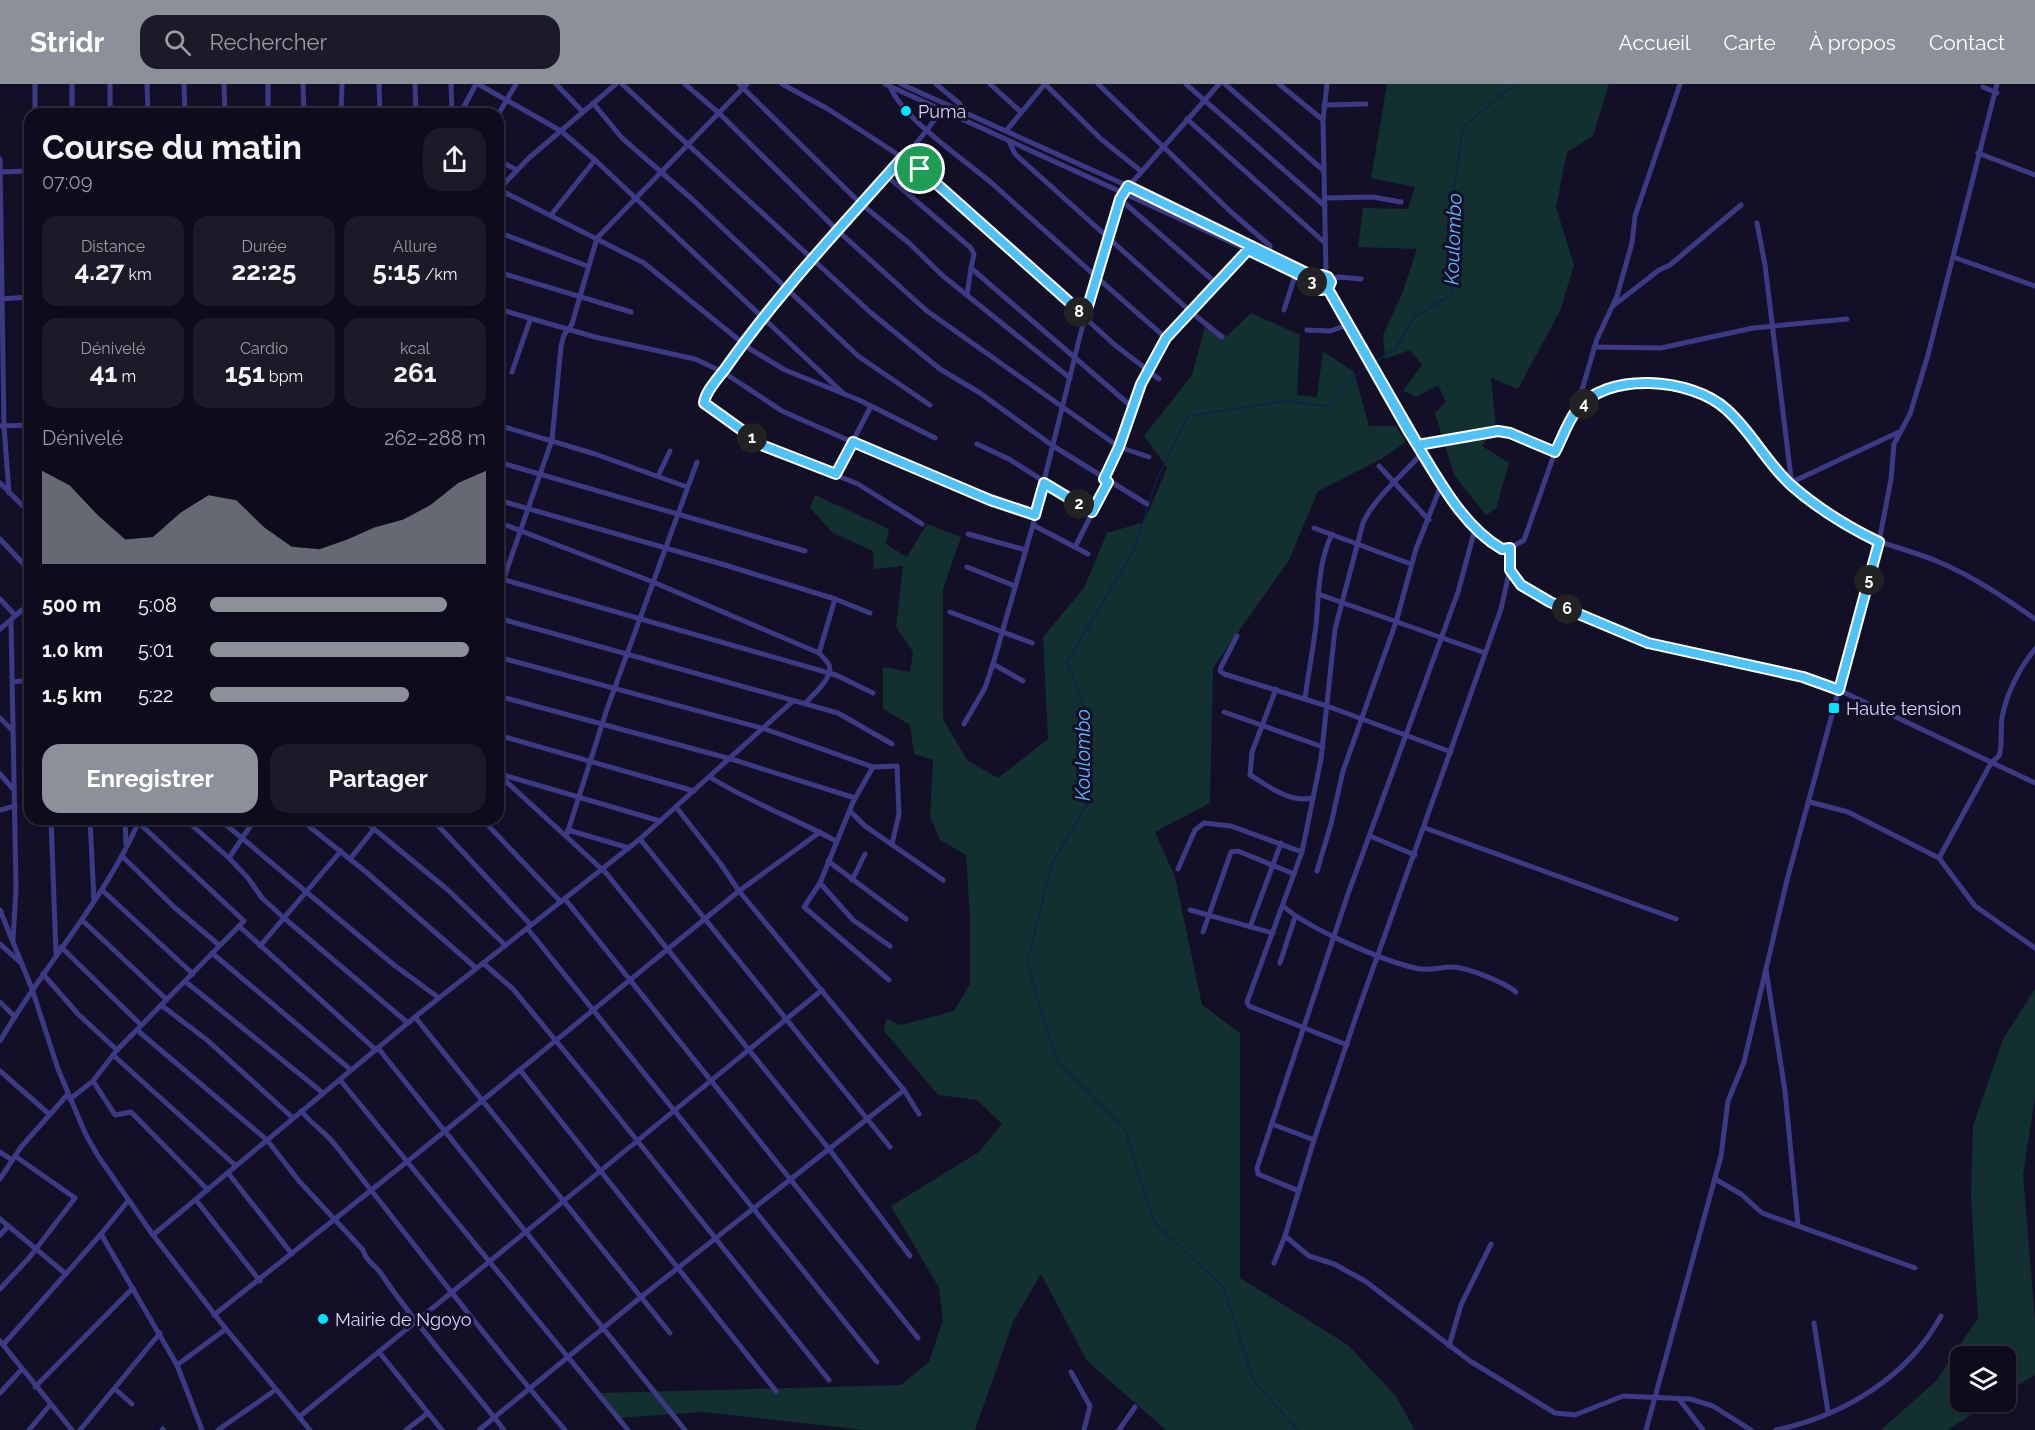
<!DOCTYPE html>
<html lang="fr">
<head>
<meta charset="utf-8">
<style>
	:root { --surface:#0e0b1c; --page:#1c1929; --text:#f1f3f6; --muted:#9b9ba3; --line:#2e2b3b; --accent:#8c9099 }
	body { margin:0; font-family:Raleway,sans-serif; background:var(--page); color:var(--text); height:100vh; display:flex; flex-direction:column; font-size:22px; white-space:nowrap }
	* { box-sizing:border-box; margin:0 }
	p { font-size:20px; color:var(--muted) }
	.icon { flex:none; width:33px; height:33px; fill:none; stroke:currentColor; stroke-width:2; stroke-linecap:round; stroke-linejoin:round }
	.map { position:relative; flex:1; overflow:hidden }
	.details { position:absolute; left:24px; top:24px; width:480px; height:717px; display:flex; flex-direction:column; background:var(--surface); border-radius:18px; box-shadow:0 2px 4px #0004,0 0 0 2px var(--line) }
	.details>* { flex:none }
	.fabs { position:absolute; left:1950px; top:1262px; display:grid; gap:12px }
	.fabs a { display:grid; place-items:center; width:66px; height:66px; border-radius:12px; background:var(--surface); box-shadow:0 2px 4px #0004,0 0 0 2px var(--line); font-size:30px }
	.pin { position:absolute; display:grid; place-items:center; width:51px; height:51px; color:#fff; margin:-26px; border:3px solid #fff; border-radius:50%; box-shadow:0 2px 6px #0007 }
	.km { position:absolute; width:30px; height:30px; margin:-15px; border-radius:50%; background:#222; color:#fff; font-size:16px; line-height:30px; text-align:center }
	.round { display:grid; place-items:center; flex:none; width:63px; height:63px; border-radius:18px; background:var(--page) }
	.head { display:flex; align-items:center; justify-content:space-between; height:102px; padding:0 18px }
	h1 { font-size:33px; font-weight:700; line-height:45px }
	.metrics { display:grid; grid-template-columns:repeat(3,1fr); gap:9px; height:102px; padding:6px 18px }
	.metrics div { display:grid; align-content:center; border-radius:15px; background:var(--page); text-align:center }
	.metrics b { font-size:26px; font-weight:700 }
	.metrics small { font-size:16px; font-weight:400 }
	.metrics p { font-size:16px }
	.chart { height:168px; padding:12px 18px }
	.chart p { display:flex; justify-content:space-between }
	.chart svg { width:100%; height:108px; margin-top:6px; fill:var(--accent); opacity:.7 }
	.action { display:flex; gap:12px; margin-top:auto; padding:12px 18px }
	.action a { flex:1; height:69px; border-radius:18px; background:var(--accent); color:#fff; font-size:24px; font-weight:700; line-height:69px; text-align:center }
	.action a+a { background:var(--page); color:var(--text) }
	ul { padding:0 18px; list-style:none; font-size:20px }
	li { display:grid; grid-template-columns:96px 72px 1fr; align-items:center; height:45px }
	li i { height:15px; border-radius:8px; background:var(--accent) }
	header { display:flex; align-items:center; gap:36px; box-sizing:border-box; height:84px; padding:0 30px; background:var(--accent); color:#fff }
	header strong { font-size:28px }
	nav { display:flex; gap:33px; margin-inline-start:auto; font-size:21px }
	.search { width:420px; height:54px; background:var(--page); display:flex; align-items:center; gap:15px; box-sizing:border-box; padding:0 21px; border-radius:18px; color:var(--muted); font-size:22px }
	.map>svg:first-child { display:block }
	.green { fill:#12302f }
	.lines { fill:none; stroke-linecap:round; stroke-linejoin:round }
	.stream { stroke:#0c2248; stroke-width:1.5 }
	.minor { stroke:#3d3a85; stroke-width:5 }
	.route-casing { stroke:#fff; stroke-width:12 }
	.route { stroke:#4fc3f7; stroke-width:8 }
	.poi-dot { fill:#00e5ff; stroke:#130f26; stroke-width:2 }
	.labels { text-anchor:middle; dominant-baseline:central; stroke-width:6; stroke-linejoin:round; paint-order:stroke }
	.poi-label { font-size:18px; fill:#d9d4ff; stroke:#130f26; text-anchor:start }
	.water-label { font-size:20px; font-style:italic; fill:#62b6ff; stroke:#130f26 }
</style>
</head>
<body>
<header>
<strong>Stridr</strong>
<div class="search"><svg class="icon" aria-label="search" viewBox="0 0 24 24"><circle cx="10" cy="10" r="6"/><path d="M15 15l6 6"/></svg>Rechercher</div>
<nav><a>Accueil</a><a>Carte</a><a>À propos</a><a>Contact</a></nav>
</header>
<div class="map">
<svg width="2035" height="1346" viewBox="0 0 2035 1346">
	<rect width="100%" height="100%" fill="#130f26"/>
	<g class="green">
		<polygon points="1387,0 1609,0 1593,52 1567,68 1556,123 1574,181 1560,227 1518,305 1491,294 1496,343 1482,362 1509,379 1496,425 1486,431 1454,391 1435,329 1446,318 1438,301 1416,313 1403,307 1422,281 1410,266 1385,275 1383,251 1402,210 1417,165 1358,163 1363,124 1408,125 1415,103 1371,94"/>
		<polygon points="1251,229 1300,251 1297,311 1317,313 1323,267 1354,288 1369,342 1396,342 1406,358 1381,375 1318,407 1289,476 1213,584 1210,719 1155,748 1175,793 1202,921 1240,949 1240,1194 1348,1261 1395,1311 1415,1346 1166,1346 1087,1277 1041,1190 1013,1238 975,1346 865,1346 704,1328 616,1334 600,1309 901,1301 929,1278 943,1236 939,1204 891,1122 979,1068 1002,1040 977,1016 938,1011 884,947 886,935 901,941 954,927 970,900 970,834 966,771 940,756 930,733 933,676 914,670 910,641 883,625 883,583 910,588 913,568 896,543 903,482 874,485 873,467 833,449 810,424 815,411 889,445 886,460 907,473 927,440 961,453 943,505 943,635 967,676 998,694 1048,655 1043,553 1084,504 1107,449 1144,438 1167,384 1144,352 1192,291 1206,239 1227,252"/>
		<polygon points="2035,905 2035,1013 2023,1091 2035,1235 2035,1291 2006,1309 2006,1272 1960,1272 1960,1317 1992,1317 1948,1346 1881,1346 1936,1297 1978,1234 1971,1113 1973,1042 2003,955"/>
	</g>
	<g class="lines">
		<g class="stream">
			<polyline points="1149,418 1157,395 1188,332 1285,317 1326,322 1361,287 1395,265 1414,233 1453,210 1452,119 1463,43 1515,0"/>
			<polyline points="1148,422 1134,466 1067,578 1083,619 1087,720 1051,782 1027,879 1056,975 1125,1046 1154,1138 1223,1203 1254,1298 1298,1346"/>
		</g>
		<g class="minor">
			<polyline points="35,0 35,30"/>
			<polyline points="72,0 72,30"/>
			<polyline points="110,0 110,30"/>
			<polyline points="147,0 148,30"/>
			<polyline points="184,0 185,30"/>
			<polyline points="224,0 225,30"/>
			<polyline points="303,0 304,30"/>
			<polyline points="379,0 380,30"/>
			<polyline points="415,0 416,30"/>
			<polyline points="451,0 452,30"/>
			<polyline points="478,0 561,47 595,76 843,309"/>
			<polyline points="556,0 583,28"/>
			<polyline points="622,0 870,228 940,285 980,309 1053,362 1147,420"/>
			<polyline points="685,0 719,29 837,146 927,227 1119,363 1149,373"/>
			<polyline points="739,0 860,119 909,159 943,192 1070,294"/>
			<polyline points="782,0 828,25 920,85 1115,261 1159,295"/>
			<polyline points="885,0 1248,166 1315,200"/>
			<polyline points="901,0 1128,102 1317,194"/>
			<polyline points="936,0 960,20 961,27"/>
			<polyline points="990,0 1021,28"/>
			<polyline points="1045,0 1101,55 1141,87"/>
			<polyline points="1098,0 1231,128 1267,159 1270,162 1269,170"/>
			<polyline points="1186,0 1325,122"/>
			<polyline points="1225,0 1323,86"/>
			<polyline points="1279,0 1323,36"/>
			<path d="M890 2C902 35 968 78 995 102 1052 153 1108 204 1166 254"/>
			<polyline points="1983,3 1997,9"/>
			<polyline points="593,19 622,54 692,115 858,272 930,321"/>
			<polyline points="1324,21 1366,20"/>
			<polyline points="268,30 268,0"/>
			<polyline points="341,30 342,0"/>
			<polyline points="460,30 476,0"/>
			<polyline points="498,31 516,0"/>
			<polyline points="1187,35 1324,158"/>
			<polyline points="1006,47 1045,0"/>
			<polyline points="1009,57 1015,70 1191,228 1222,253"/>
			<polyline points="1978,69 2035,91"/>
			<polyline points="0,75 4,342 9,409"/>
			<polyline points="498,76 517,86"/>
			<polyline points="0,88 30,87"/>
			<polyline points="887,92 971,164 974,170 971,184 1132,323"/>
			<polyline points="498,105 644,179 750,265 785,286 859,316 935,354"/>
			<polyline points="499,105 530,73 616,0"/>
			<polyline points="1325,114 1373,113 1401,118"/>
			<polyline points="1120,115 1217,200"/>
			<polyline points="551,131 595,76"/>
			<polyline points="1757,139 1765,181 1792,402"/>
			<polyline points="498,148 587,182"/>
			<polyline points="1953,173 2035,202"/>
			<polyline points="498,188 631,228"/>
			<circle cx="1323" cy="199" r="8"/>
			<polyline points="1326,191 1323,36 1327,0"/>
			<polyline points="1330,195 1339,193 1361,195"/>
			<polyline points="1328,205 1366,276 1442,399 1475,445 1502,465 1510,464 1524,456 1555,368 1576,326 1597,255 1617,212 1632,159 1635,132 1680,0"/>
			<polyline points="967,211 971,184"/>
			<polyline points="0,215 30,213"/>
			<polyline points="1614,221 1659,186 1670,181 1741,121"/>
			<polyline points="498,225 595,253 695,275 723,288 782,327 918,387 1035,431"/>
			<polyline points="1284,226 1296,189"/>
			<polyline points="498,242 504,227"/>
			<polyline points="1307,246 1330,247 1348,241"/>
			<polyline points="1594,263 1661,264 1753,244 1847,235"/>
			<polyline points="512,288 530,236"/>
			<path d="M1576 326C1586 318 1596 311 1607 306 1642 289 1699 300 1727 326 1745 343 1757 365 1773 383 1796 408 1827 428 1856 446 1882 462 1913 466 1941 479 1974 493 2005 514 2035 535"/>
			<polyline points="498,341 595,370 687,403"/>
			<polyline points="0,342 30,341"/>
			<polyline points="977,360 1009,375 1092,428"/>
			<polyline points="1418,361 1498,347 1510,349 1555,368"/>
			<polyline points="498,378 805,467"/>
			<polyline points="1379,382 1429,436"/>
			<polyline points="836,390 871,322"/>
			<polyline points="658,392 670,367"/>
			<polyline points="1104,395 1119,363 1141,300 1166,254 1248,166"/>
			<polyline points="1792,398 1899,348"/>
			<polyline points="0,399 30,429"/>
			<polyline points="498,416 725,481 835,515 870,529"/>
			<path d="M498 438 653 498 819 569C822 572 827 577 829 581 834 594 812 611 805 620"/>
			<path d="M922 440 858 400 764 362 703 318C746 246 804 179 861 118 890 88 919 60 942 25"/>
			<polyline points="1033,441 1088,470"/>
			<polyline points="1314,444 1411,480"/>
			<polyline points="968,450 1026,466"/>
			<polyline points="0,455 30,487"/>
			<polyline points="1075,463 1108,398"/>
			<polyline points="1510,464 1510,485 1521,501 1550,518 1648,559 1803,593 1839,606 2035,699"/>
			<polyline points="967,483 1015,502"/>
			<polyline points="498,494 836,591 873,609"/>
			<polyline points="1318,510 1485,569"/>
			<polyline points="498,511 552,356 561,262 564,251 572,240 597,154 747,0"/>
			<polyline points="0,515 15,531"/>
			<polyline points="950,528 1032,559"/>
			<polyline points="498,534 838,629 892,660"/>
			<polyline points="11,536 16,804 13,856"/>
			<polyline points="0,545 30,519"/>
			<polyline points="1237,552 1221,583 1220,587 1224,590 1327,622 1451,668"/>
			<polyline points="819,569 835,515"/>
			<polyline points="498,573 765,645 873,683"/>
			<polyline points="993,580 1023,597"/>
			<polyline points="13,598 30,596"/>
			<path d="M1276 605 1252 668 1250 691C1270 703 1289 719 1313 714"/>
			<polyline points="498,612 731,675 855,714"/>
			<path d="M1305 615C1308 590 1313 566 1316 541 1319 510 1318 479 1332 450"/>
			<polyline points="1224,628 1323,663"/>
			<polyline points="0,634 12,646"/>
			<polyline points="964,640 985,604 993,580 1033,441 1085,232 1121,111 1219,0"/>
			<polyline points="498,651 694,707"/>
			<polyline points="0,690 14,706"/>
			<polyline points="498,690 606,789 829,1065 910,1172"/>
			<polyline points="500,690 660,737"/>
			<path d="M710 693C751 719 794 734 836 757"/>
			<polyline points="1810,718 1848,728 1939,774 1975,822 2035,864"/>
			<polyline points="676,723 720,779 739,807 904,1006 919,1030"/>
			<polyline points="0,726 15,722"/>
			<polyline points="850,727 865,742 943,796"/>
			<polyline points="51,735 56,870"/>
			<polyline points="90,735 94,817"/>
			<polyline points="125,735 126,760"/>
			<polyline points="185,735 229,774 248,794 262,814 284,834 408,939"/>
			<polyline points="219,735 394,881 439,914"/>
			<polyline points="300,735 366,788 476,884"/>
			<polyline points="362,735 448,806 505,861"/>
			<polyline points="432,735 531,841"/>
			<polyline points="482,735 561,818"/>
			<polyline points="1425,744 1676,835"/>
			<polyline points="568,746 629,764"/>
			<polyline points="567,750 607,625 697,378"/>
			<polyline points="1370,752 1415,771"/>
			<polyline points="640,755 890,1063"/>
			<polyline points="122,772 174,823 219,861"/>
			<polyline points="229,774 255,735"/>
			<path d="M1939 774 1991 679 1999 672C2003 660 2000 647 2002 634 2006 610 2020 583 2035 565"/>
			<polyline points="350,775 374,745"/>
			<polyline points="828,777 906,835"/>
			<polyline points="1178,785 1195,746 1204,739 1231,742 1302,768"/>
			<polyline points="1317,787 1331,740 1343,687 1396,538 1416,465 1442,399"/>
			<polyline points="852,796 865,770"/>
			<polyline points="820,799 853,836 890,862"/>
			<polyline points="102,806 193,890"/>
			<polyline points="565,815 918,1254"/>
			<path d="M1283 822C1309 845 1381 876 1415 884 1428 888 1439 883 1452 883 1466 883 1506 899 1516 908"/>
			<polyline points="0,826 32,905 58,985 86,1051 98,1072 153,1151 226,1245 310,1346"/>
			<polyline points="1190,826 1273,849"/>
			<polyline points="82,836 166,915"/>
			<polyline points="239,842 376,966"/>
			<polyline points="1250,843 1281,759"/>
			<polyline points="527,844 877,1278"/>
			<polyline points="1203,848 1231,768 1238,767 1294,790"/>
			<polyline points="0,860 22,880"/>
			<polyline points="260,862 341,767"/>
			<polyline points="61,863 141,941"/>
			<polyline points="212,869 351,986"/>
			<polyline points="483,879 513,905 595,1004 829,1296"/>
			<polyline points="1280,879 1295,833"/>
			<polyline points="1766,886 1785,1007 1798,1141"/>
			<polyline points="43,890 78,930 117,966"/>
			<polyline points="889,896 804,823 820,799 853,718 873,683 897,682 899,730 892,760"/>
			<polyline points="186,898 323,1009"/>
			<polyline points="0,918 15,933"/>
			<polyline points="161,921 207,956 293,1034"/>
			<polyline points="415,933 670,1249"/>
			<path d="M137 946 267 1056 299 1097 363 1166C366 1178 376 1181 382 1191 419 1246 464 1294 504 1346"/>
			<path d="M0 957C44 881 105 816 140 735"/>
			<path d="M1347 961 1249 922 1247 918 1302 768 1321 675 1335 545 1363 439C1373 415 1404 390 1422 369"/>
			<polyline points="378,964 685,1346"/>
			<polyline points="113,971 236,1082"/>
			<polyline points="520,986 776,1307"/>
			<polyline points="0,987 49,1030"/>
			<polyline points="340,996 628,1346"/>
			<polyline points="93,997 115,1031 131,1028 208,1106"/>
			<polyline points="70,1015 93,997 117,966 244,837 139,739"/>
			<path d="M301 1027C312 1040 326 1049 336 1062 412 1157 485 1254 565 1346"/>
			<polyline points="1272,1040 1314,1056"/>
			<polyline points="0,1068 12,1076"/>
			<polyline points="228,1089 292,1170"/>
			<polyline points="0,1095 21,1063 68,1010"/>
			<polyline points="1715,1095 1741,1110 1762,1129 1915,1184"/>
			<polyline points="1299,1107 1258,1090 1257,1084 1348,810 1458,508 1475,445"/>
			<polyline points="196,1116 260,1197"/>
			<polyline points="128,1117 101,1150 177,1281 202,1346"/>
			<polyline points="0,1135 66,1190"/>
			<polyline points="0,1151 8,1142"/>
			<polyline points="153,1151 415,933 640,755 793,617"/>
			<polyline points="1285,1152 1309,1172 1334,1180 1365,1197 1470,1277 1555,1329 1575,1331 1623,1312 1690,1315 1713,1322 1751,1346"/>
			<polyline points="1274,1179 1285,1152 1314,1056 1360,921 1501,525 1510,485"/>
			<polyline points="0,1205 29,1174 75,1114 15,1072"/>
			<polyline points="214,1231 418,1069 739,807 820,748"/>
			<polyline points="1814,1239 1828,1328"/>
			<polyline points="0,1257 72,1346"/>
			<polyline points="3,1261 101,1150"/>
			<polyline points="1449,1262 1461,1221 1491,1160"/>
			<polyline points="379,1268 442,1346"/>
			<polyline points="177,1281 226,1245"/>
			<polyline points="1071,1288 1090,1322 1084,1346"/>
			<polyline points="35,1303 133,1204"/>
			<polyline points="115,1305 132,1320"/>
			<polyline points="0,1309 22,1285"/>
			<polyline points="1679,1315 1703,1346"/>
			<polyline points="299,1333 822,906"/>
			<polyline points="29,1346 50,1321"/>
			<polyline points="80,1346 160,1249"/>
			<polyline points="162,1346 163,1345"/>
			<polyline points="218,1346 274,1307"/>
			<polyline points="406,1346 428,1329"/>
			<polyline points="479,1346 641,1213 904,1006"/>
			<polyline points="1119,1346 1135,1323"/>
			<polyline points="1646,1346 1721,1072 1728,1017 1744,978 1787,796 1879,458 1891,395 1894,360 1910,330 1928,271 1997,0"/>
			<path d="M1776 1346C1843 1332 1908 1293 1941 1232"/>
		</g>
	</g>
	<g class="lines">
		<g class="route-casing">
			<path id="route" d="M920 85 903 73C842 142 778 209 725 285 718 294 705 308 704 319L764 362 836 390 853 358 990 416 1035 431 1044 399 1092 428 1108 398 1104 395 1119 363 1141 300 1166 254 1248 166 1306 194 1320 206 1328 205 1418 361 1498 347 1510 349 1555 368C1562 355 1567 339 1576 327 1606 286 1692 294 1726 325 1751 347 1766 378 1791 401 1817 424 1848 443 1879 458L1839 606 1803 593 1648 559 1550 518 1521 501 1510 486V464L1502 465C1460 441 1435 388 1409 348L1328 205 1331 198 1328 193 1322 191 1317 194 1128 102 1120 115 1085 232 920 85"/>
		</g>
		<use href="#route" class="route"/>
	</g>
	<g class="poi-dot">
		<circle cx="906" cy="27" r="6"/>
		<rect x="1828" y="618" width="12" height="12" rx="3"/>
		<circle cx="323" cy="1235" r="6"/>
	</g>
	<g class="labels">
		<g class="poi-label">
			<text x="918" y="27">Puma</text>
			<text x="1846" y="624">Haute tension</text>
			<text x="335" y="1235">Mairie de Ngoyo</text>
		</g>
		<g class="water-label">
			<text transform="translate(1453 155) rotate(-88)">Koulombo</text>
			<text transform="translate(1083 671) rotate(-90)">Koulombo</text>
		</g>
	</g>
</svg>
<div class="fabs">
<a><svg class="icon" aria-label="layers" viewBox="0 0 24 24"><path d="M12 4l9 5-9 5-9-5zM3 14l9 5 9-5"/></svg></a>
</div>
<div class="pin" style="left:920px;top:85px;background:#1e9e55"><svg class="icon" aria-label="arrive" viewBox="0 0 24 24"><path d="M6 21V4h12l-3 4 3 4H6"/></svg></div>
<b class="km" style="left:752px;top:354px">1</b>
<b class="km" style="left:1079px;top:420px">2</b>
<b class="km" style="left:1312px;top:198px">3</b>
<b class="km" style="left:1584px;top:320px">4</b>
<b class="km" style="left:1869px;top:496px">5</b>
<b class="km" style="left:1567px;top:525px">6</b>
<b class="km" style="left:1079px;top:228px">8</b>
<section class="details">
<div class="head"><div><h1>Course du matin</h1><p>07:09</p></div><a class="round"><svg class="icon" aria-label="share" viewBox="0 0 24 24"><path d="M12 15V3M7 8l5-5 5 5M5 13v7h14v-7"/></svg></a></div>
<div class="metrics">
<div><p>Distance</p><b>4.27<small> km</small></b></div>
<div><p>Durée</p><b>22:25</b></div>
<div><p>Allure</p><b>5:15<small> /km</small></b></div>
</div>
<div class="metrics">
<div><p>Dénivelé</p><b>41<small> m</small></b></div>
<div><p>Cardio</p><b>151<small> bpm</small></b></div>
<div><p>kcal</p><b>261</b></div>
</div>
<div class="chart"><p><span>Dénivelé</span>262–288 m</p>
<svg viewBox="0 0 160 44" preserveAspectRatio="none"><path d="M0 44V6L10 12L20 24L30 34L40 33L50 23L60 16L70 18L80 29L90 37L100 38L110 34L120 29L130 26L140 20L150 11L160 6V44z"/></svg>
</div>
<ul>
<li><b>500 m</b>5:08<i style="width:86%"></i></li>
<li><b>1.0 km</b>5:01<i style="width:94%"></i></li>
<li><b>1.5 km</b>5:22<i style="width:72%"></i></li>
</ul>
<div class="action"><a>Enregistrer</a><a>Partager</a></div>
</section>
</div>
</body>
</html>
